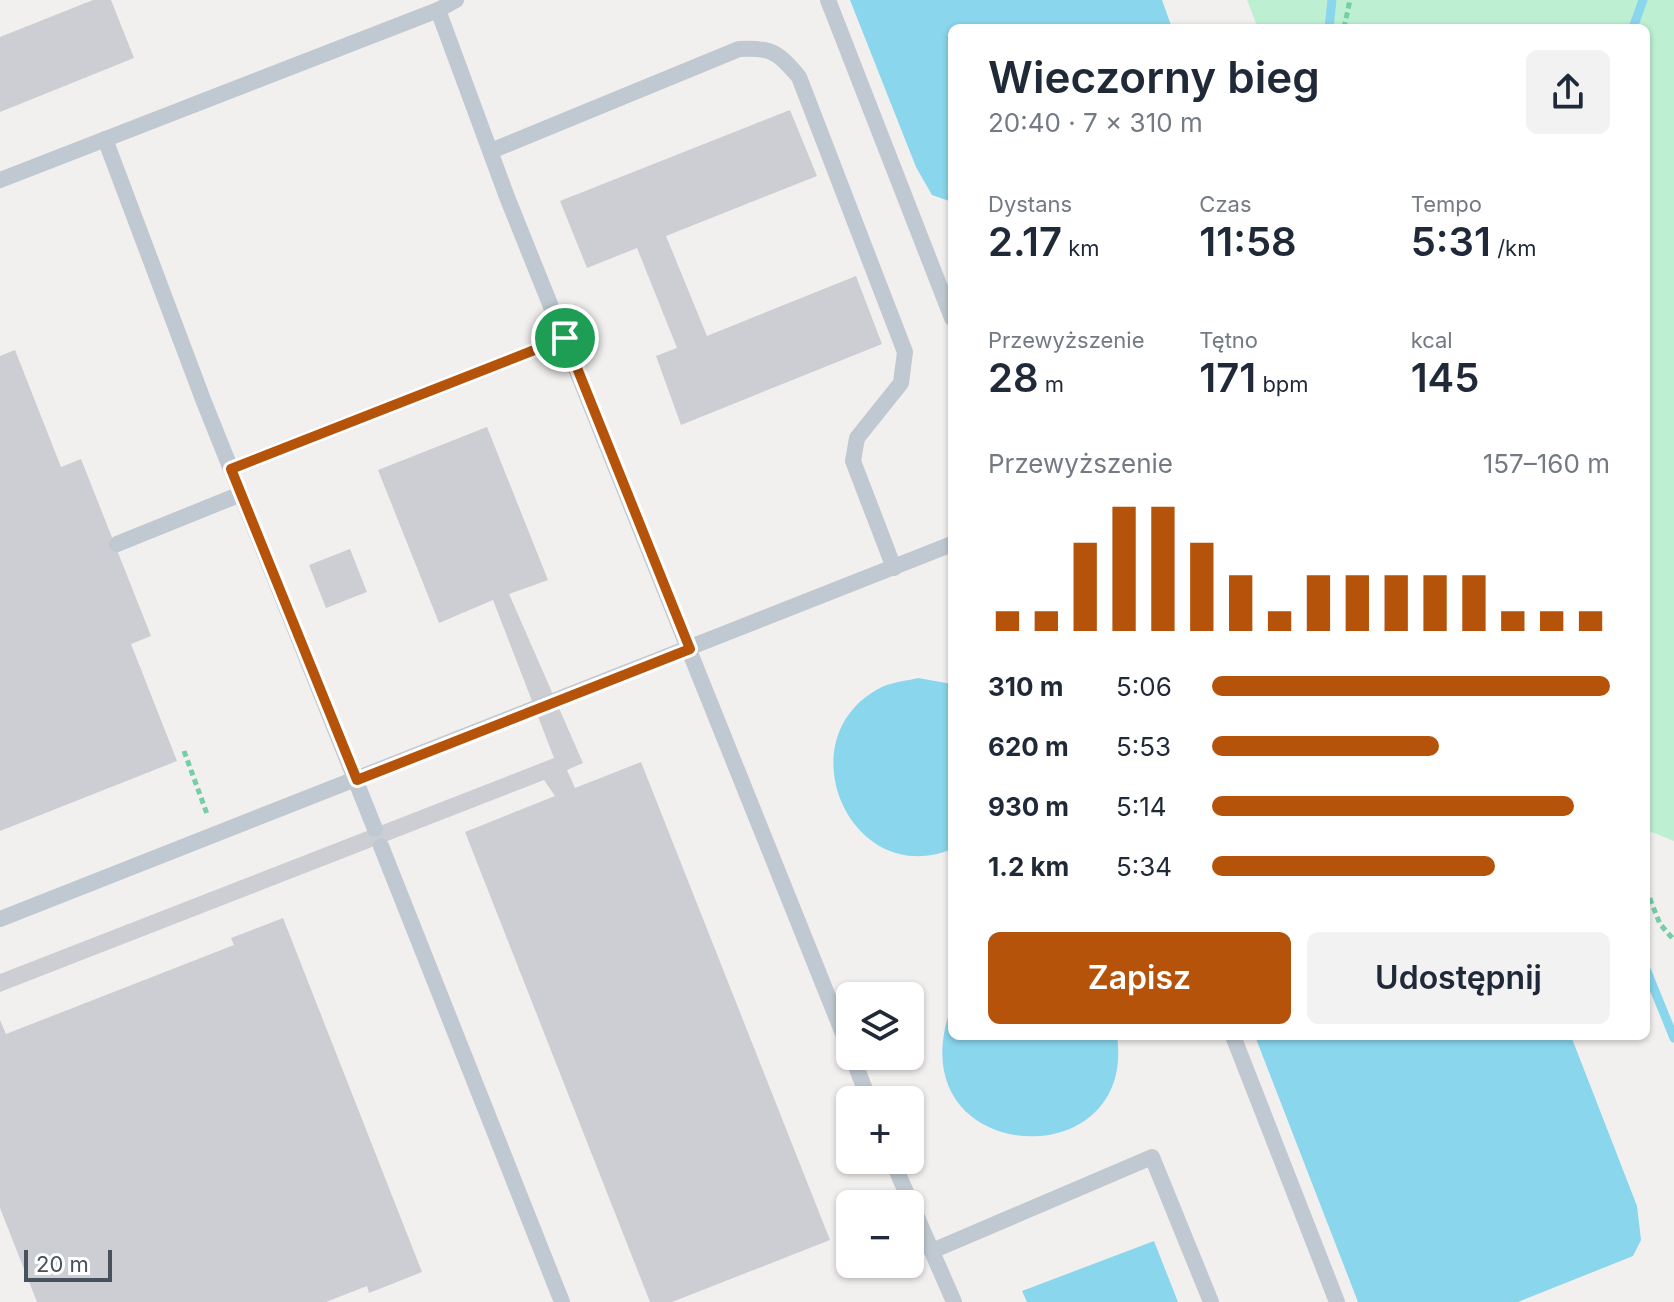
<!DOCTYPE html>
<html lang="pl">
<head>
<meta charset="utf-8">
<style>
	:root { --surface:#fff; --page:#f2f2f3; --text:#1f2937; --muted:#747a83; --accent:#b45309 }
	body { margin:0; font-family:Inter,sans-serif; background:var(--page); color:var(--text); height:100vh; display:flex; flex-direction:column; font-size:30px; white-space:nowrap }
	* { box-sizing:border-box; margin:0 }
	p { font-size:26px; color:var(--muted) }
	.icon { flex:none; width:44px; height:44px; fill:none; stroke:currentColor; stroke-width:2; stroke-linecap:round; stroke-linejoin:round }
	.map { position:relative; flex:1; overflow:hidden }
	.sheet { position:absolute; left:948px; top:24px; width:702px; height:1016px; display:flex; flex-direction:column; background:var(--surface); border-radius:12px; box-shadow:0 2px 6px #0004 }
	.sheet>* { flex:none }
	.tools { position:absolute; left:836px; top:982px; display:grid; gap:16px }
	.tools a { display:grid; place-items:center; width:88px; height:88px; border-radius:12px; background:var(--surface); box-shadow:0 2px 6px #0004; font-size:40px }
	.scale { position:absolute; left:24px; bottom:20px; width:88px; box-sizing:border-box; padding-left:8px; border:4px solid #47525d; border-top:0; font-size:22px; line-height:28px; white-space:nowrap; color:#47525d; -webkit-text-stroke:6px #fff; paint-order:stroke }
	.pin { position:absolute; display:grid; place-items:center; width:68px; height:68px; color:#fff; margin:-34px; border:4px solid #fff; border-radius:50%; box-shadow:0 2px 8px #0007 }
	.round { display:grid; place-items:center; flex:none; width:84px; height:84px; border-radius:12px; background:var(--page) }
	.headline { display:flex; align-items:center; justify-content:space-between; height:136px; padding:0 40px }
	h1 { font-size:44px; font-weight:600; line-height:60px }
	.metrics { display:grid; grid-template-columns:repeat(3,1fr); gap:12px; height:136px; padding:8px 40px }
	.metrics div { display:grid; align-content:center }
	.metrics b { font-size:40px; font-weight:600 }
	.metrics small { font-size:22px; font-weight:400 }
	.metrics p { font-size:22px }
	.chart { height:224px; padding:16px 40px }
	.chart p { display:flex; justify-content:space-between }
	.chart svg { width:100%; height:144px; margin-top:8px; stroke:var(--accent); stroke-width:6 }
	.primary-button { display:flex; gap:16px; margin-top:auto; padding:16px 40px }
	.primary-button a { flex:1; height:92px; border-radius:12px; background:var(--accent); color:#fff; font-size:32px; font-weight:600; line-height:92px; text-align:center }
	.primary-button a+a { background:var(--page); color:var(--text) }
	ul { padding:0 40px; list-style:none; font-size:26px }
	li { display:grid; grid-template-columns:128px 96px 1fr; align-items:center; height:60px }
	li i { height:20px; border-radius:10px; background:var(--accent) }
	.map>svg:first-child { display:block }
	.green { fill:#bdf0d2 }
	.water { fill:#8ad6ed }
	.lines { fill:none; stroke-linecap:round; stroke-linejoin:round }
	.stream { stroke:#8ad6ed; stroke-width:9 }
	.building { fill:#ccced4 }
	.path { stroke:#75cea4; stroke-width:5; stroke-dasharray:6 4; stroke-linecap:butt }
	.service { stroke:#c0c9d1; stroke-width:16 }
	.route-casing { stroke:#fff; stroke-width:16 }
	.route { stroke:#b45309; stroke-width:10 }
</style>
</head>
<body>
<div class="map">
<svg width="1674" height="1302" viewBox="0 0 1674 1302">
	<rect width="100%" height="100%" fill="#f2efef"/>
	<polygon class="green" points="1247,0 1674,0 1674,841 1652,832 1646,834 1646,28 1258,28"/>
	<g class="water">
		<polygon points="850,0 1162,0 1172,28 952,28 952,202 932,195 916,167"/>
		<path d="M918 678 952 684V849C850 891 783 736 882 687 892 682 907 681 918 678Z"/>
		<path d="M952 1005V1036H1117C1138 1182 891 1166 952 1005Z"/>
		<polygon points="1255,1036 1571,1036 1637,1206 1641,1240 1633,1256 1518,1302 1358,1302"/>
		<polygon points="1154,1241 1178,1302 1027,1302 1022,1291"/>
	</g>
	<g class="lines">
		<g class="stream">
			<polyline points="1329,28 1332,0"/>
			<polyline points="1633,28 1643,0"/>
			<polyline points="1646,969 1674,1038"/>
		</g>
	</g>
	<g class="building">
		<polygon points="93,0 111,0 134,58 0,112 0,37"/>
		<polygon points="790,110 817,176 666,236 707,336 856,276 882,344 681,425 656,356 677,348 637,248 587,268 560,201"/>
		<polygon points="15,350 61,467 81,459 151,636 131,644 177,761 0,831 0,356"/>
		<polygon points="487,427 548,580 509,594 583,763 567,770 575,788 641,762 830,1240 672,1302 650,1302 465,832 555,796 544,780 0,992 0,974 554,758 493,600 439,623 378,470"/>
		<polygon points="350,549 367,592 326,608 309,565"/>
		<polygon points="283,918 422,1272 369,1293 367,1286 326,1302 37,1302 0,1208 0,1020 6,1034 234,945 231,938"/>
	</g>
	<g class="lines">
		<g class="path">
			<polyline points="1344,28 1350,0"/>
			<polyline points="184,751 207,814"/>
			<polyline points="1646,889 1660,924 1674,940"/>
		</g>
		<g class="service">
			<polyline points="828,0 952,318"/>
			<polyline points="438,10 456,0"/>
			<polyline points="105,139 204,402 375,829"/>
			<path d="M491 151 739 49C772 47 779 53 799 77L905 352 901 383 857 438 853 461 894 568"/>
			<polyline points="0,180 438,10 507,197 850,1051"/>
			<polyline points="231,469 565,338"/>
			<polyline points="117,544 241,494"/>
			<polyline points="381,846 562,1302"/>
			<polyline points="0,919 952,544"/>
			<polyline points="1233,1036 1337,1302"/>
			<polyline points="852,1056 869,1100"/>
			<polyline points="892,1160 954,1302"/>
			<polyline points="932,1251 1152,1157 1211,1302"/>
		</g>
	</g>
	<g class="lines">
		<g class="route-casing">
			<polygon id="route" points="565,338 690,649 357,780 231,469"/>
		</g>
		<use href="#route" class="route"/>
	</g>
</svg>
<div class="tools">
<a><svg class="icon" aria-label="layers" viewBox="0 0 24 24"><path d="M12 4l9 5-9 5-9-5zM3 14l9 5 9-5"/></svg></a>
<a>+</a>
<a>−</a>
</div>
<div class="scale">20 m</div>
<div class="pin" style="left:565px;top:338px;background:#1e9e55"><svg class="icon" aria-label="arrive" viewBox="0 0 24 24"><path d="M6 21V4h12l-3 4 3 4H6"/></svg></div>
<section class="sheet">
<div class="headline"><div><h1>Wieczorny bieg</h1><p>20:40 · 7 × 310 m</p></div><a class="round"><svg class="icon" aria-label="share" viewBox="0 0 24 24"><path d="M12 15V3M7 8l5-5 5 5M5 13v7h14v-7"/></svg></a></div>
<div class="metrics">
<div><p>Dystans</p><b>2.17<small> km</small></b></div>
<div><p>Czas</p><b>11:58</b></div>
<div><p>Tempo</p><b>5:31<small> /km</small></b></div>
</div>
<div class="metrics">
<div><p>Przewyższenie</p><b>28<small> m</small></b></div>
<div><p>Tętno</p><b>171<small> bpm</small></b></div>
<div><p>kcal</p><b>145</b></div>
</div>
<div class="chart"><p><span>Przewyższenie</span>157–160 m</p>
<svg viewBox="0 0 160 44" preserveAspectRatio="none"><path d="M5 44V38M15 44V38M25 44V17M35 44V6M45 44V6M55 44V17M65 44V27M75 44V38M85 44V27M95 44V27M105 44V27M115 44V27M125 44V27M135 44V38M145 44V38M155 44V38"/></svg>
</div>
<ul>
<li><b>310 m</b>5:06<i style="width:100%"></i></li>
<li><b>620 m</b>5:53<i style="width:57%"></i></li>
<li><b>930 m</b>5:14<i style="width:91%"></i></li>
<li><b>1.2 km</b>5:34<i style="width:71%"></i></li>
</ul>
<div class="primary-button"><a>Zapisz</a><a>Udostępnij</a></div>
</section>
</div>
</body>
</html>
